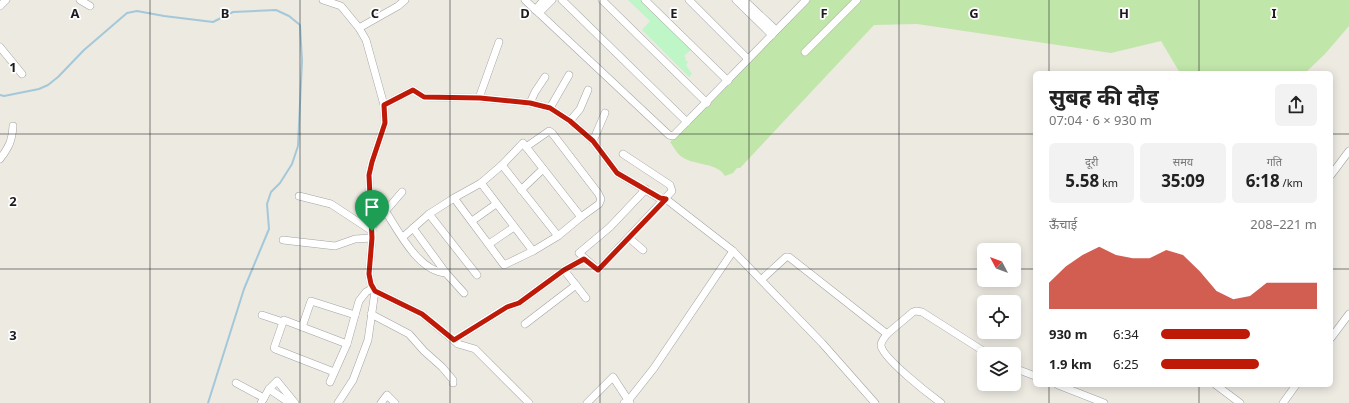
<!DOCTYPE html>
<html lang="hi">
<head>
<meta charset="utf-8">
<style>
	:root { --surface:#fff; --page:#f2f2f2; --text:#222; --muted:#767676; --accent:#bf1908 }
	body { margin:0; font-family:"Noto Sans","Noto Sans Devanagari",sans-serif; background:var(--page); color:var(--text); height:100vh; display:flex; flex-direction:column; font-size:15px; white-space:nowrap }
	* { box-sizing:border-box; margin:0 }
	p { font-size:13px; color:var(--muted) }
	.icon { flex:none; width:22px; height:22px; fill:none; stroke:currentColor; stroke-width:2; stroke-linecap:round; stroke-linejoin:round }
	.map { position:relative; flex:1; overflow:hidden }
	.panel { position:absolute; left:1033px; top:71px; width:300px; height:316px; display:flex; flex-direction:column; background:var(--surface); border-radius:6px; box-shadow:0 2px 10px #0003 }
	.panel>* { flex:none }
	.needle { width:26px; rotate:311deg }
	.controls { position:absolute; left:977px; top:243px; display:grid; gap:8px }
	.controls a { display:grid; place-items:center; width:44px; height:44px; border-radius:6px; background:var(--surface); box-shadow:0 2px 10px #0003; font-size:20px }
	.pin { position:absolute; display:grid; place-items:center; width:34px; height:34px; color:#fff; margin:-41px -17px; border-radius:50% 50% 50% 0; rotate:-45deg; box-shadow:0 0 4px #0007 }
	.pin .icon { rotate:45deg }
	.round { display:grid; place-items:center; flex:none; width:42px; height:42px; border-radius:6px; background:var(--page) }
	.head { display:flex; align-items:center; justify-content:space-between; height:68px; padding:0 16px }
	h1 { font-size:22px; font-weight:700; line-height:30px }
	.figures { display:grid; grid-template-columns:repeat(3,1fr); gap:6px; height:68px; padding:4px 16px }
	.figures div { display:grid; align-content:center; border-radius:6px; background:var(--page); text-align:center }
	.figures b { font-size:17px; font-weight:700 }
	.figures small { font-size:11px; font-weight:400 }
	.figures p { font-size:11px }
	.chart { height:112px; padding:8px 16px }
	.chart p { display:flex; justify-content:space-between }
	.chart svg { width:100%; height:72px; margin-top:4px; fill:var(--accent); opacity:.7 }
	ul { padding:0 16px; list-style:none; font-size:13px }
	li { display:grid; grid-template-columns:64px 48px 1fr; align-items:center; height:30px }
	li i { height:10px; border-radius:5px; background:var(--accent) }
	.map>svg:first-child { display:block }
	.grass { fill:#c1e6a9 }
	.park { fill:#bff6c8 }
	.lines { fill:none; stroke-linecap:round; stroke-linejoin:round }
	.stream { stroke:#a3c8d9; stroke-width:2 }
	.minor-casing { stroke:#a3a3a3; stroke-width:8 }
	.minor { stroke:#fff; stroke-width:7 }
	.route-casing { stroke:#fff; stroke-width:8 }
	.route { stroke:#bf1908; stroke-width:5 }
	.grid { fill:none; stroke:#1c1c1c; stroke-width:1; stroke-opacity:0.55 }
	.grid-label { font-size:13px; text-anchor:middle; font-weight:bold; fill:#1c1c1c; stroke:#fff; stroke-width:3.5; stroke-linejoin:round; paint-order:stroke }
</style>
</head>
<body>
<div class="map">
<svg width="1349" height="403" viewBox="0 0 1349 403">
	<rect width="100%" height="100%" fill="#edeae2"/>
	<path class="grass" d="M809 0H1349V26L1325 54 1305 73H1180L1161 41 1111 53 917 24 874 25 740 168H737L733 173 725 176C717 162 695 166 682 157 677 154 674 147 670 142Z"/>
	<polygon class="park" points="628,0 644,0 693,48 684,56 686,58 685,60 688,62 686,65 692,74 689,77 642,30 650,21"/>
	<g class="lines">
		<polyline class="stream" points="0,95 4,96 39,89 48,85 58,77 84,50 127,13 137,11 164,16 213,22 233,12 276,10 289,16 300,25 302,61 298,146 292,164 280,183 271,192 267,204 269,229 244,289 208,403"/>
		<g class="minor-casing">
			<g id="minor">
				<polyline points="80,0 90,6"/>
				<polyline points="323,0 341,6 359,28 366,40 384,105 385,123 372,162 369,175 372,238 369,274 371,284 375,291 368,340 353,380 338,403"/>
				<polyline points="525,0 669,135 673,136 806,0"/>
				<polyline points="562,0 687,122"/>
				<polyline points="602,0 707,103"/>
				<polyline points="645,0 728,81"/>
				<polyline points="689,0 748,59"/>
				<polyline points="736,0 772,35"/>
				<polyline points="744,0 776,30"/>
				<polyline points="0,6 6,0"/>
				<polyline points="535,10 544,0"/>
				<polyline points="539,13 552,0"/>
				<polyline points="359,28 398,6 405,0"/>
				<polyline points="0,47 22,74"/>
				<polyline points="805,52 857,0"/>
				<polyline points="479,98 499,42"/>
				<polyline points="530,103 535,92 545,77"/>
				<polyline points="384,105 413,90 424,97 479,98 530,103 550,108 570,121 593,141 617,173 659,198 666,199 733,251 822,343 875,403"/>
				<polyline points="550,108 569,75"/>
				<polyline points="570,121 580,109 588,90"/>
				<polyline points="593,141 605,113"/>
				<polyline points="526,147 549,131 552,133 598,193 601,199 599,204 581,217"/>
				<polyline points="623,154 670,185 672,191 598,270 579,253 610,227 646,189"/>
				<path d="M0 159C9 147 12 141 13 126"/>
				<polyline points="502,165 558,236"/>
				<polyline points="1331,175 1349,151"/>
				<polyline points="481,183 533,251"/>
				<polyline points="521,190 543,169"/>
				<polyline points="299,196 331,204 372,231"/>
				<path d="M386 212C399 232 419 272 446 273"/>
				<polyline points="429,214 477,275"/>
				<polyline points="472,221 496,204"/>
				<polyline points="371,228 402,192"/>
				<polyline points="413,228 446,273 464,293"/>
				<polyline points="403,237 429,214 454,198 504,265 533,251 558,236 581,217 523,143 502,165 481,183 454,198"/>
				<polyline points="629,238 643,250"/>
				<polyline points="283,240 335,246 355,239 372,238"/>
				<polyline points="489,244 514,227"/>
				<polyline points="564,270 586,298"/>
				<polyline points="761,280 786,257 789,257 887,334 913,312 916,311 922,312 988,354"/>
				<polyline points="375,291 422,314 458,344 475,349 529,403"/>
				<polyline points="371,314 409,334 424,351 442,367 453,380 453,383"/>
				<polyline points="262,315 283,322 274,348 275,349 334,372"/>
				<polyline points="283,322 284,320 347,344"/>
				<polyline points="525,324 576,285"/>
				<polyline points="302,327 311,301 355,315"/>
				<path d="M887 334C885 337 881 341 881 345 881 357 930 395 941 403"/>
				<polyline points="1331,338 1349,314"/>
				<polyline points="454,340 507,307 519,303 564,270 584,259"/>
				<polyline points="1014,368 1035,376"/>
				<polyline points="330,382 347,344 359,301 366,292 373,288"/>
				<polyline points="236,383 264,398"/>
				<polyline points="1058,385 1104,403"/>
				<polyline points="1216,385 1240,403"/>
				<polyline points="269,389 288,402"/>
				<polyline points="261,403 269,389 277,381 295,403"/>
				<polyline points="381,403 387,395 395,403"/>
				<polyline points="587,403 613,377 630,403"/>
				<polyline points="624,403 628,401 654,368 733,251"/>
				<polyline points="1283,403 1296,385"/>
			</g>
		</g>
		<use href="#minor" class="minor"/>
	</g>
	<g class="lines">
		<g class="route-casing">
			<polygon id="route" points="413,90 424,97 480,98 530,103 550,108 570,121 593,141 617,173 660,198 666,199 598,270 584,259 564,270 519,303 507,307 454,340 422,314 375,291 371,284 369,274 372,238 369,175 372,162 385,123 384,105"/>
		</g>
		<use href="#route" class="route"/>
	</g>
	<path class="grid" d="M150 0V403M300 0V403M450 0V403M600 0V403M749 0V403M899 0V403M1049 0V73M1199 0V73M0 134H1035M1331 134H1349M0 269H984M1014 269H1035M1331 269H1349M1049 385V403M1199 385V403"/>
	<g class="grid-label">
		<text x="75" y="18">A</text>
		<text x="225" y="18">B</text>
		<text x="375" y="18">C</text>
		<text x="525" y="18">D</text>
		<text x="674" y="18">E</text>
		<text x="824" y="18">F</text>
		<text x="974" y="18">G</text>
		<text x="1124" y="18">H</text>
		<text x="1274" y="18">I</text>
		<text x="13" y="72">1</text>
		<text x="13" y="206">2</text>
		<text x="13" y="340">3</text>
	</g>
</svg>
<div class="controls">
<a><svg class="needle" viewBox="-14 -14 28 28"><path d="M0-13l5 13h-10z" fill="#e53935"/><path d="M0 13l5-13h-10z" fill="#767676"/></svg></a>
<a><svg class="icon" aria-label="locate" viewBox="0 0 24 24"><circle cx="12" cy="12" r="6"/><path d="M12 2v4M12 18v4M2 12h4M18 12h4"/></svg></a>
<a><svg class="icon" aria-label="layers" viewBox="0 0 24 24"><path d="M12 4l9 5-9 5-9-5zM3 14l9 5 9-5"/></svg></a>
</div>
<div class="pin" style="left:372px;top:231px;background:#1e9e55"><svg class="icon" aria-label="arrive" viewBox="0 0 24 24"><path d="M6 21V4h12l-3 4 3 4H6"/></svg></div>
<section class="panel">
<div class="head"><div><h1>सुबह की दौड़</h1><p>07:04 · 6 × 930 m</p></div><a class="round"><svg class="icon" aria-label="share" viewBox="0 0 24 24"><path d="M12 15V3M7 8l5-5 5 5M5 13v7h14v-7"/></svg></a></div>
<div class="figures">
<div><p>दूरी</p><b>5.58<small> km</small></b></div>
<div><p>समय</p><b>35:09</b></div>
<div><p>गति</p><b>6:18<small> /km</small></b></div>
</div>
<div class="chart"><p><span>ऊँचाई</span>208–221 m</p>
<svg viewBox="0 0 160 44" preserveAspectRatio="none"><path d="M0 44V28L10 18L20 11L30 6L40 11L50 13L60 13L70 8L80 11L90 21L100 33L110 38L120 36L130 28L140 28L150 28L160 28V44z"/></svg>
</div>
<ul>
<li><b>930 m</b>6:34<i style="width:57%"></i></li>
<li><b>1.9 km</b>6:25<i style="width:63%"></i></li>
</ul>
</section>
</div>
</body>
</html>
